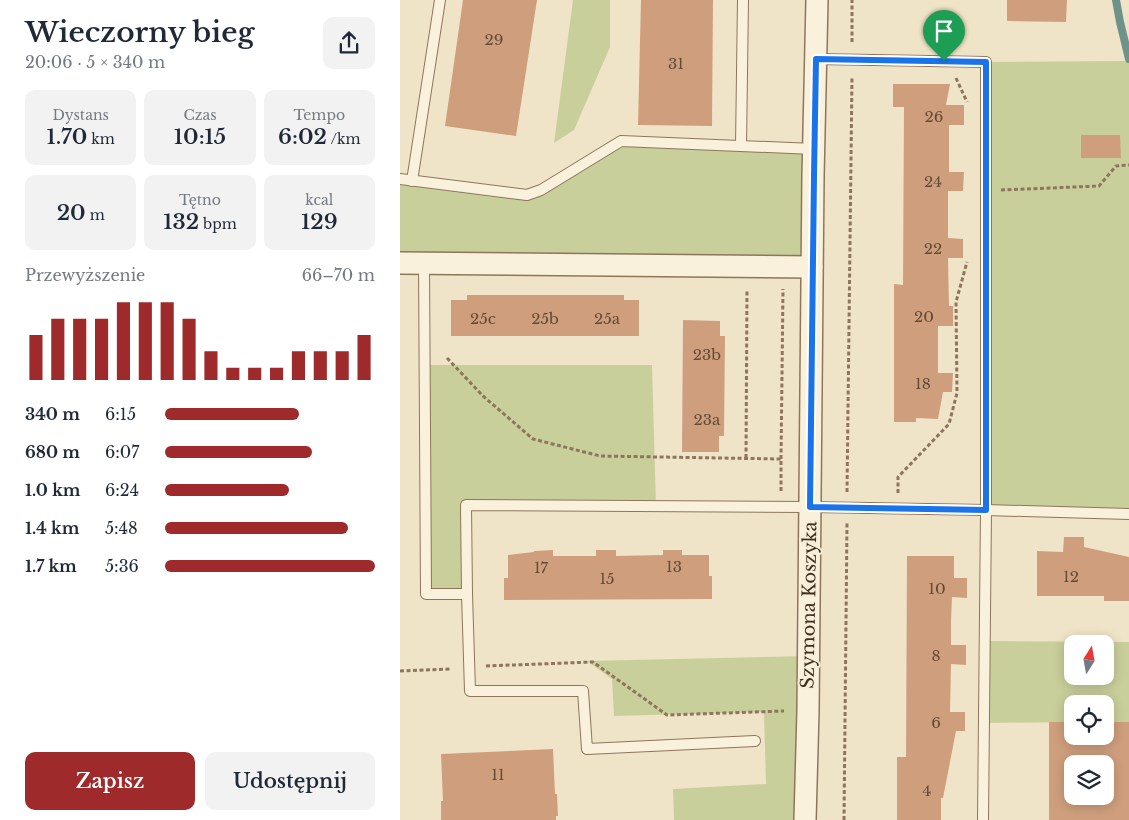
<!DOCTYPE html>
<html lang="pl">
<head>
<meta charset="utf-8">
<style>
	:root { --surface:#fff; --page:#f2f2f3; --text:#1f2937; --muted:#747a83; --accent:#9e2a2b }
	body { margin:0; font-family:"Libre Baskerville",serif; background:var(--page); color:var(--text); height:100vh; display:flex; flex-direction:column; font-size:19px; white-space:nowrap }
	* { box-sizing:border-box; margin:0 }
	p { font-size:16px; color:var(--muted) }
	.icon { flex:none; width:28px; height:28px; fill:none; stroke:currentColor; stroke-width:2; stroke-linecap:round; stroke-linejoin:round }
	.map { position:relative; flex:1; overflow:hidden }
	.sheet { display:flex; flex-direction:column; background:var(--surface); width:400px }
	.sheet>* { flex:none }
	.needle { width:32px; rotate:11deg }
	.fabs { position:absolute; left:664px; top:635px; display:grid; gap:10px }
	.fabs a { display:grid; place-items:center; width:50px; height:50px; border-radius:10px; background:var(--surface); box-shadow:0 2px 12px #0003; font-size:25px }
	.pin { position:absolute; display:grid; place-items:center; width:42px; height:42px; color:#fff; margin:-51px -21px; border-radius:50% 50% 50% 0; rotate:-45deg; box-shadow:0 0 5px #0007 }
	.pin .icon { rotate:45deg }
	.round { display:grid; place-items:center; flex:none; width:52px; height:52px; border-radius:10px; background:var(--page) }
	.overview { display:flex; align-items:center; justify-content:space-between; height:85px; padding:0 25px }
	h1 { font-size:28px; font-weight:600; line-height:38px }
	.figures { display:grid; grid-template-columns:repeat(3,1fr); gap:8px; height:85px; padding:5px 25px }
	.figures div { display:grid; align-content:center; border-radius:10px; background:var(--page); text-align:center }
	.figures b { font-size:21px; font-weight:600 }
	.figures small { font-size:14px; font-weight:400 }
	.figures p { font-size:14px }
	.chart { height:140px; padding:10px 25px }
	.chart p { display:flex; justify-content:space-between }
	.chart svg { width:100%; height:90px; margin-top:5px; stroke:var(--accent); stroke-width:6 }
	.button { display:flex; gap:10px; margin-top:auto; padding:10px 25px }
	.button a { flex:1; height:58px; border-radius:10px; background:var(--accent); color:#fff; font-size:20px; font-weight:600; line-height:58px; text-align:center }
	.button a+a { background:var(--page); color:var(--text) }
	ul { padding:0 25px; list-style:none; font-size:16px }
	li { display:grid; grid-template-columns:80px 60px 1fr; align-items:center; height:38px }
	li i { height:12px; border-radius:6px; background:var(--accent) }
	main { display:flex; flex:1; min-height:0 }
	.map>svg:first-child { display:block }
	.green { fill:#c9cf9b; fill-rule:evenodd }
	.lines { fill:none; stroke-linecap:round; stroke-linejoin:round }
	.stream { stroke:#6f938a; stroke-width:8 }
	.building { fill:#cf9f7d; fill-rule:evenodd }
	.service-casing { stroke:#8d765c; stroke-width:12 }
	.minor-casing { stroke:#8d765c; stroke-width:24 }
	.path { stroke:#8d765c; stroke-width:3; stroke-dasharray:4 2.5; stroke-linecap:butt }
	.service { stroke:#faf1dc; stroke-width:10 }
	.minor { stroke:#faf1dc; stroke-width:21 }
	.route-casing { stroke:#fff; stroke-width:10 }
	.route { stroke:#1a73e8; stroke-width:6 }
	.labels { text-anchor:middle; dominant-baseline:central; stroke-width:4; stroke-linejoin:round; paint-order:stroke }
	.number-label { font-size:15px; fill:#624a37 }
	.street-label { font-size:18px; fill:#3d2e20; stroke:#f7eed8 }
</style>
</head>
<body>
<main>
<section class="sheet">
<div class="overview"><div><h1>Wieczorny bieg</h1><p>20:06 · 5 × 340 m</p></div><a class="round"><svg class="icon" aria-label="share" viewBox="0 0 24 24"><path d="M12 15V3M7 8l5-5 5 5M5 13v7h14v-7"/></svg></a></div>
<div class="figures">
<div><p>Dystans</p><b>1.70<small> km</small></b></div>
<div><p>Czas</p><b>10:15</b></div>
<div><p>Tempo</p><b>6:02<small> /km</small></b></div>
</div>
<div class="figures">
<div><b>20<small> m</small></b></div>
<div><p>Tętno</p><b>132<small> bpm</small></b></div>
<div><p>kcal</p><b>129</b></div>
</div>
<div class="chart"><p><span>Przewyższenie</span>66–70 m</p>
<svg viewBox="0 0 160 44" preserveAspectRatio="none"><path d="M5 44V22M15 44V14M25 44V14M35 44V14M45 44V6M55 44V6M65 44V6M75 44V14M85 44V30M95 44V38M105 44V38M115 44V38M125 44V30M135 44V30M145 44V30M155 44V22"/></svg>
</div>
<ul>
<li><b>340 m</b>6:15<i style="width:64%"></i></li>
<li><b>680 m</b>6:07<i style="width:70%"></i></li>
<li><b>1.0 km</b>6:24<i style="width:59%"></i></li>
<li><b>1.4 km</b>5:48<i style="width:87%"></i></li>
<li><b>1.7 km</b>5:36<i style="width:100%"></i></li>
</ul>
<div class="button"><a>Zapisz</a><a>Udostępnij</a></div>
</section>
<div class="map">
<svg width="729" height="820" viewBox="0 0 729 820">
	<rect width="100%" height="100%" fill="#f0e4c8"/>
	<g class="green">
		<polygon points="173,0 210,0 210,47 174,130 154,143"/>
		<polygon points="729,61 729,514 586,510 586,62"/>
		<polygon points="221,141 414,149 412,267 0,263 0,179 127,195"/>
		<polygon points="25,365 252,365 256,506 66,505 67,594 26,594"/>
		<path d="M585 641 729 642V722H705V704H672V722L584 723ZM672 644H705V676H672Z"/>
		<polygon points="408,656 405,820 274,820 273,789 366,784 364,712 214,716 212,679 187,661"/>
	</g>
	<g class="lines">
		<polyline class="stream" points="716,0 720,22 729,59"/>
	</g>
	<g class="building">
		<polygon points="63,0 137,0 116,136 45,126"/>
		<polygon points="241,0 313,0 312,126 238,125"/>
		<polygon points="607,0 667,0 666,22 607,21"/>
		<polygon points="493,84 550,84 546,105 564,105 564,125 549,125 549,172 564,172 563,191 548,191 548,238 563,239 563,258 548,258 549,306 553,306 553,326 538,326 538,373 553,373 552,392 543,392 538,419 516,418 516,422 494,422 494,284 503,285 504,107 493,107"/>
		<polygon points="681,135 720,135 721,158 681,158"/>
		<polygon points="67,295 224,295 224,300 239,300 239,336 51,336 51,300 67,300"/>
		<polygon points="283,320 320,321 320,336 325,336 324,436 319,436 319,452 282,452"/>
		<polygon points="664,537 684,537 684,547 729,557 729,601 704,601 704,596 637,596 637,551 663,552"/>
		<polygon points="153,550 153,556 196,556 196,550 216,550 216,556 263,555 263,550 282,550 282,555 309,555 309,576 312,576 312,599 104,600 104,578 108,578 108,555 134,552 134,551"/>
		<polygon points="507,556 554,556 554,578 567,578 567,598 552,597 551,621 551,645 566,645 566,665 551,664 550,712 565,712 565,731 556,731 543,798 541,798 541,820 497,820 497,757 506,757"/>
		<path d="M649 722H672V736H705V722H729V820H649ZM672 764H705V796H672Z"/>
		<polygon points="153,749 155,794 157,794 158,816 156,816 156,820 41,820 41,801 43,801 41,754"/>
	</g>
	<g class="lines">
		<g class="service-casing">
			<g id="service">
				<polyline points="341,146 343,0"/>
				<polyline points="0,179 127,195 141,190 221,141 414,149"/>
				<polyline points="12,181 40,0"/>
				<polyline points="24,263 26,594 67,594"/>
				<polyline points="355,741 187,749 183,691 70,691 67,594 66,505 410,507 586,510 586,62 416,59"/>
				<polyline points="583,820 586,510 729,514"/>
			</g>
		</g>
		<g class="minor-casing">
			<g id="minor">
				<polyline points="0,263 412,267"/>
				<polyline points="405,820 408,711 413,176 417,0"/>
			</g>
		</g>
		<g class="path">
			<polyline points="452,42 452,0"/>
			<polyline points="556,78 567,102"/>
			<polyline points="601,190 699,186 716,166 729,165"/>
			<polyline points="47,358 83,396 133,439 200,456 381,459 381,491"/>
			<polyline points="346,458 347,289"/>
			<polyline points="381,459 383,289"/>
			<polyline points="447,492 452,76"/>
			<polyline points="498,493 498,477 549,424 557,393 556,302 567,262"/>
			<polyline points="86,666 193,662 267,715 384,711"/>
			<polyline points="0,671 52,669"/>
			<polyline points="444,820 447,523"/>
		</g>
		<use href="#service" class="service"/>
		<use href="#minor" class="minor"/>
	</g>
	<g class="lines">
		<g class="route-casing">
			<polygon id="route" points="416,59 586,62 586,510 410,507 414,176"/>
		</g>
		<use href="#route" class="route"/>
	</g>
	<g class="labels">
		<g class="number-label">
			<text x="94" y="39">29</text>
			<text x="276" y="63">31</text>
			<text x="534" y="116">26</text>
			<text x="533" y="181">24</text>
			<text x="533" y="248">22</text>
			<text x="524" y="316">20</text>
			<text x="83" y="318">25c</text>
			<text x="145" y="318">25b</text>
			<text x="207" y="318">25a</text>
			<text x="307" y="354">23b</text>
			<text x="523" y="383">18</text>
			<text x="307" y="419">23a</text>
			<text x="274" y="566">13</text>
			<text x="141" y="567">17</text>
			<text x="671" y="576">12</text>
			<text x="207" y="578">15</text>
			<text x="537" y="588">10</text>
			<text x="536" y="655">8</text>
			<text x="536" y="722">6</text>
			<text x="98" y="774">11</text>
			<text x="527" y="790">4</text>
		</g>
		<g class="street-label">
			<text transform="translate(409 605) rotate(-89)">Szymona Koszyka</text>
		</g>
	</g>
</svg>
<div class="fabs">
<a><svg class="needle" viewBox="-14 -14 28 28"><path d="M0-13l5 13h-10z" fill="#e53935"/><path d="M0 13l5-13h-10z" fill="#747a83"/></svg></a>
<a><svg class="icon" aria-label="locate" viewBox="0 0 24 24"><circle cx="12" cy="12" r="6"/><path d="M12 2v4M12 18v4M2 12h4M18 12h4"/></svg></a>
<a><svg class="icon" aria-label="layers" viewBox="0 0 24 24"><path d="M12 4l9 5-9 5-9-5zM3 14l9 5 9-5"/></svg></a>
</div>
<div class="pin" style="left:544px;top:61px;background:#1e9e55"><svg class="icon" aria-label="arrive" viewBox="0 0 24 24"><path d="M6 21V4h12l-3 4 3 4H6"/></svg></div>
</div>
</main>
</body>
</html>
